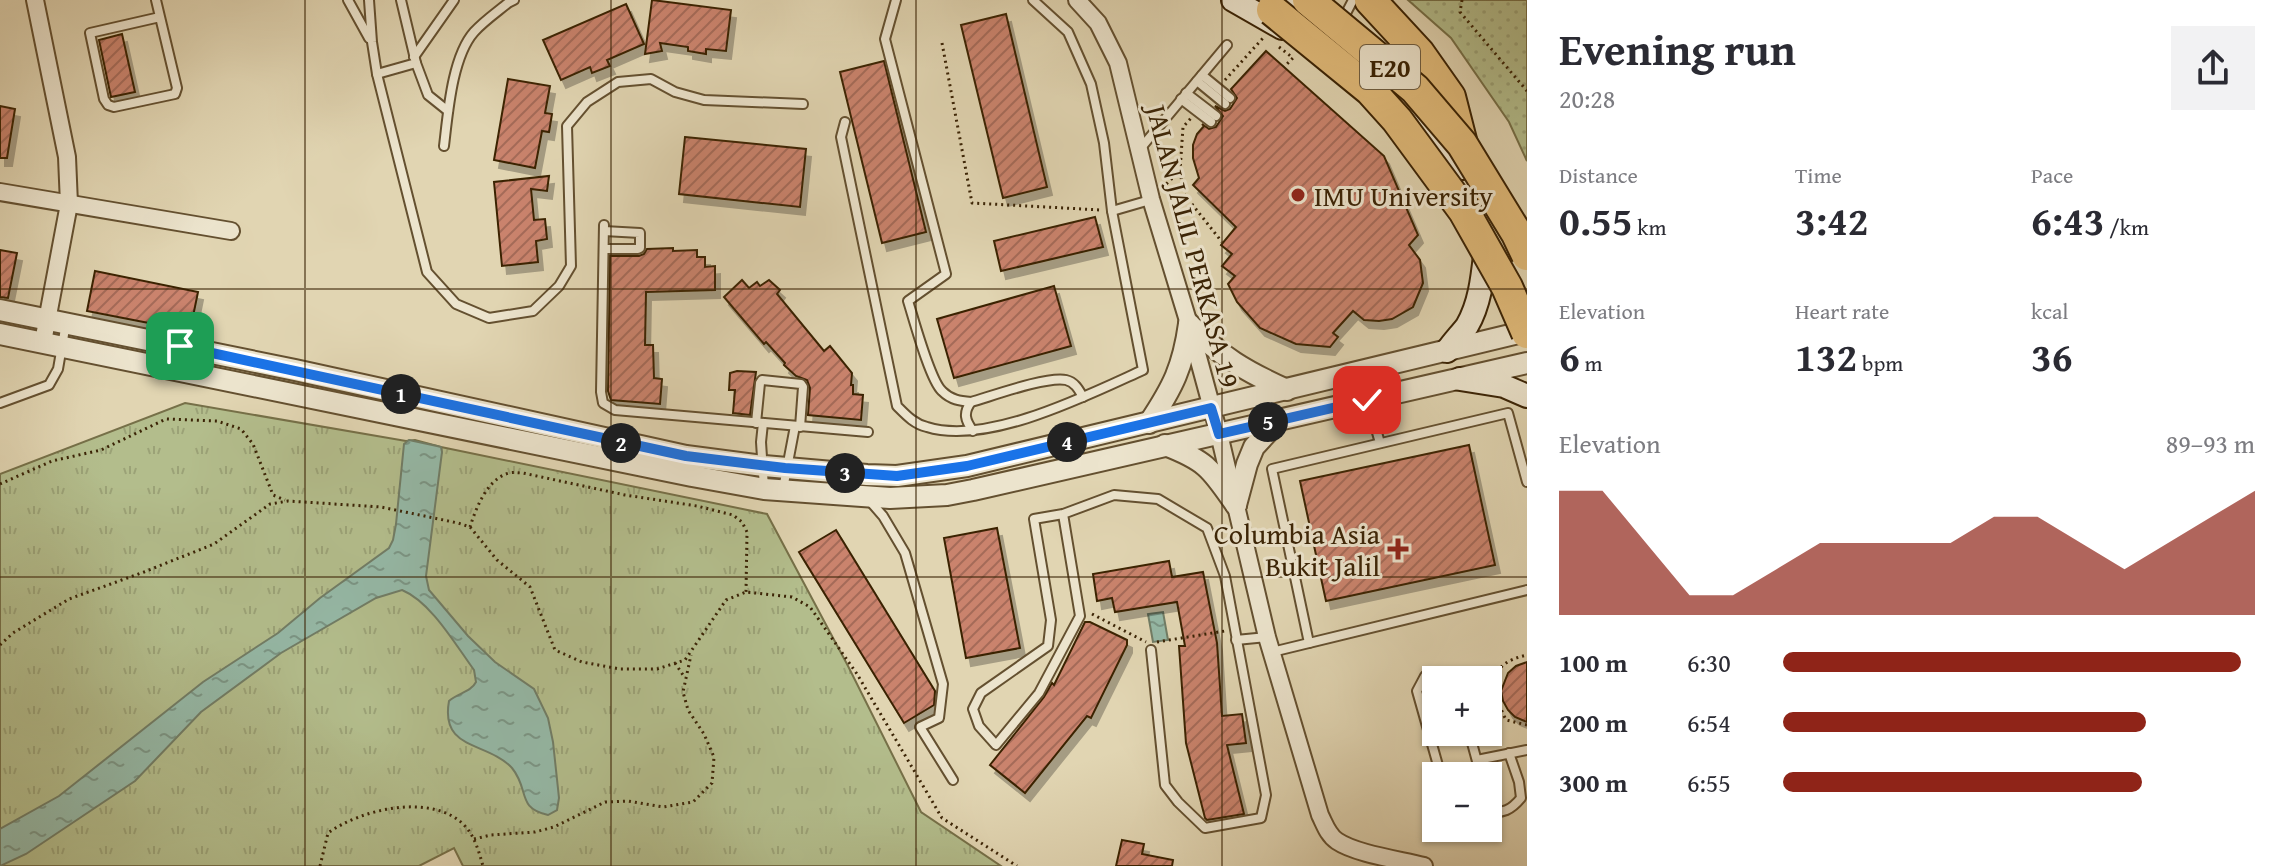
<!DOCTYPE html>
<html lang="en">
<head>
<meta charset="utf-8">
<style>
	:root { --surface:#fff; --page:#f2f2f3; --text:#2b2b33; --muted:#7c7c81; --accent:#8f2418 }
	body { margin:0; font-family:"Gentium Book Plus",serif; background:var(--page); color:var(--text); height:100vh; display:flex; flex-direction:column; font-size:30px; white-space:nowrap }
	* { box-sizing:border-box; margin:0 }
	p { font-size:26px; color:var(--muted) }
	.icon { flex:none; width:44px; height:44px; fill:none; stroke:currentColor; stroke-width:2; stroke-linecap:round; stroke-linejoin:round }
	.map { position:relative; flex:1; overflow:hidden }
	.drawer { display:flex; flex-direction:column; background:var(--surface); width:760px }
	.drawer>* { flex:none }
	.tools { position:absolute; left:1422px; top:666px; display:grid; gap:16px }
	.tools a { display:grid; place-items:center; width:80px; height:80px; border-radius:0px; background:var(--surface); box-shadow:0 2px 6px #0004; font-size:40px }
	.pin { position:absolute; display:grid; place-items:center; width:68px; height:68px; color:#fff; margin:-34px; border-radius:16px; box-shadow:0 4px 12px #0006 }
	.km { position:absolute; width:40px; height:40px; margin:-20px; border-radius:50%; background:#222; color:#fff; font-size:22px; line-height:40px; text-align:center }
	.round { display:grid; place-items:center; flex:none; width:84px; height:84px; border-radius:0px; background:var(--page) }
	.summary { display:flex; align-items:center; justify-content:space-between; height:136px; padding:0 32px }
	h1 { font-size:44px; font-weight:700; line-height:60px }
	.stats { display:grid; grid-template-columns:repeat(3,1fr); gap:12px; height:136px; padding:8px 32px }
	.stats div { display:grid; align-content:center }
	.stats b { font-size:40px; font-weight:700 }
	.stats small { font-size:22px; font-weight:400 }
	.stats p { font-size:22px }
	.chart { height:224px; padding:16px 32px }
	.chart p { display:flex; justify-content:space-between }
	.chart svg { width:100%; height:144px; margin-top:8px; fill:var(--accent); opacity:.7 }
	ul { padding:0 32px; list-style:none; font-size:26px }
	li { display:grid; grid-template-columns:128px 96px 1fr; align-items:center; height:60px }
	li i { height:20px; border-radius:10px; background:var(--accent) }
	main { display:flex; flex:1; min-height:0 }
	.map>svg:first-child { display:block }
	.grass { fill:url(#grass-tufts); stroke:#767048; stroke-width:2 }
	.park { fill:url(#park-dots); stroke:#767048; stroke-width:2 }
	.water { fill:url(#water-ripples); stroke:#717d66; stroke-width:2 }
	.building { fill:url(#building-hatch); stroke:#3a2305; stroke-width:2; filter:url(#shadow) }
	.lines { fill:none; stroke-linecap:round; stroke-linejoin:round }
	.service-casing { stroke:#645030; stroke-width:12 }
	.minor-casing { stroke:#645030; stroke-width:20 }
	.tertiary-casing { stroke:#645030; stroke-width:24 }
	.secondary-casing { stroke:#3a2305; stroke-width:26 }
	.motorway-casing { stroke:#3a2305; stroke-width:34 }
	.path { stroke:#3a2305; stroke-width:3; stroke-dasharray:2 4; stroke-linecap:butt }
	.service { stroke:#ece4cd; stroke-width:8 }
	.minor { stroke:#ece4cd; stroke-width:16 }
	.tertiary { stroke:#ece4cd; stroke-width:20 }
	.secondary { stroke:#ece4cd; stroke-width:22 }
	.motorway { stroke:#e0ba79; stroke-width:30 }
	.motorway-bridge-casing { stroke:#3a2305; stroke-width:34; stroke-linecap:butt }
	.motorway-bridge { stroke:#e0ba79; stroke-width:30 }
	.route-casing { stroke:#fff; stroke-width:16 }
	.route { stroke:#1a73e8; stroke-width:10 }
	.grid { fill:none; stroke:#3a2305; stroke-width:2; stroke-opacity:0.55 }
	.poi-dot { fill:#8f2418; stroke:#ece4cd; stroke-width:3 }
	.labels { text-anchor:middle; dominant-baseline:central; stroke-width:6; stroke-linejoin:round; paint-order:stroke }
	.shield { fill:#ece4cd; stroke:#6f5d41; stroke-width:2 }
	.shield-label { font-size:26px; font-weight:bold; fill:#3a2305 }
	.poi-label { font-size:28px; fill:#3a2305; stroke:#ece4cd; text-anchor:start }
	.street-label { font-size:28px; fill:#3a2305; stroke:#ece4cd }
</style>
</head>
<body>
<main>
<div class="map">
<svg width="1527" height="866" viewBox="0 0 1527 866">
	<defs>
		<pattern id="grass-tufts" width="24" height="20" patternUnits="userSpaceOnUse" patternTransform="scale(2)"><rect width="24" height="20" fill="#b3bd8c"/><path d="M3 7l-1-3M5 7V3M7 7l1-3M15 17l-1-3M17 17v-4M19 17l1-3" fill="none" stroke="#9ba277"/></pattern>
		<pattern id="park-dots" width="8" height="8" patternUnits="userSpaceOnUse" patternTransform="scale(2)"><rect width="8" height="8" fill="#b3bd8c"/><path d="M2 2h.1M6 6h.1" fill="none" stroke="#9ba277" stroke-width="1.8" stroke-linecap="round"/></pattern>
		<pattern id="water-ripples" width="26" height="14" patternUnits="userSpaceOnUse" patternTransform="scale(2)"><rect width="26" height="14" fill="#95b9a7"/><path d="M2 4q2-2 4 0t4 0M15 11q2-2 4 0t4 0" fill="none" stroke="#7b9686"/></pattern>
		<pattern id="building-hatch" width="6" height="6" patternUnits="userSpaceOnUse" patternTransform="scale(2)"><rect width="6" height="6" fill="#ca836d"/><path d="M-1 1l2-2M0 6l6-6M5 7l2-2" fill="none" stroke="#a56b58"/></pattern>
		<filter id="shadow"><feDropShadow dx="5" dy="8" stdDeviation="0" flood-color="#0004"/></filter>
	</defs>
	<rect width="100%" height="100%" fill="#e1d5b2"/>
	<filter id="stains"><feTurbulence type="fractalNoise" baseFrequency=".0025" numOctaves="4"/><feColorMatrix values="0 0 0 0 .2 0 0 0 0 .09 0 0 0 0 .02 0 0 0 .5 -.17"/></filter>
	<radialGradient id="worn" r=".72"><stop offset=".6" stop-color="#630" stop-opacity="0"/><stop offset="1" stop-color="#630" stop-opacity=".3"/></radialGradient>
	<polygon class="grass" points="185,403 406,441 415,440 441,447 767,514 848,666 921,812 1001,866 463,866 454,848 419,866 0,866 0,474"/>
	<polygon class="park" points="1408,0 1527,0 1527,161 1509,122 1451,38"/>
	<g class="water">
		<path d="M409 440 437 446 441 447 442 452 426 576 429 590 468 636 495 662 534 689 548 718 553 742 559 798 557 810 548 815C516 808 530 790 512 768 487 741 440 751 449 701 458 693 471 692 476 682L474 670C455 644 431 602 402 590L376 598 281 653 201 712 135 781 26 854 0 866V829L59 796 203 682 278 633 320 598 389 548 393 540 396 524 404 444Z"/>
		<polygon points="1163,612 1168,640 1153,642 1148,614"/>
	</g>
	<g class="building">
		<polygon points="652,0 731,10 726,51 706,49 706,54 688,51 688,47 660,43 662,51 645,54"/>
		<polygon points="626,4 644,44 607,60 610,66 592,73 590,67 561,80 543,40"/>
		<polygon points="1006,14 1047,187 1003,198 961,25"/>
		<polygon points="122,34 135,92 111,97 99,40"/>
		<polygon points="1266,51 1384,156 1418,235 1409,245 1420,260 1423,283 1413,307 1392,319 1379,321 1364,320 1353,311 1333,333 1338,337 1330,347 1296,344 1260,328 1237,302 1228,284 1235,276 1222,266 1232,254 1221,245 1236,227 1193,185 1199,178 1193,158 1193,145 1197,134 1204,126 1202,124 1209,129 1216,127 1223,116 1215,106 1225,111 1230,109 1237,98 1231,89"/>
		<polygon points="884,61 926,232 882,243 840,72"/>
		<polygon points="508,79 550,86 545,113 552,114 549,132 542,131 535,168 494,160"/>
		<polygon points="0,106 15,109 7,158 0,158"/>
		<polygon points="685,137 806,149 800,207 679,194"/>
		<polygon points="549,176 547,191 531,189 534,220 545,219 547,239 536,241 538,262 502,266 494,182"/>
		<polygon points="1095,217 1103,247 1001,271 994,241"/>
		<polygon points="673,248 673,251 697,250 697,257 705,257 705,267 715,266 715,290 646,292 645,345 653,345 654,378 662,379 660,404 611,400 608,391 610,256 639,256 644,254 647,249"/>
		<polygon points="0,250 17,253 8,298 0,297"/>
		<polygon points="95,271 198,292 190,331 87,311"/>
		<polygon points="742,280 749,288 757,282 760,286 769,280 780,290 777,294 824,351 830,346 852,373 851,385 853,385 853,394 863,395 861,420 808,415 810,388 807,380 796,376 784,365 785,363 766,342 764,344 724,297"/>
		<polygon points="1054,286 1071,346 954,378 937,319"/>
		<polygon points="737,371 756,372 750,415 733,413 735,390 729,390 730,373"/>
		<polygon points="1469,445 1495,565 1326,601 1300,481"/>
		<polygon points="997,528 1020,648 966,658 944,538"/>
		<polygon points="836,530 935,691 934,705 904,723 799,552"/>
		<polygon points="1169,561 1172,577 1203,572 1217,643 1222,716 1242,714 1246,743 1227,745 1244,814 1207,820 1205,818 1186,743 1179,646 1185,646 1177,602 1115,612 1112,598 1097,601 1093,574"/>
		<polygon points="1085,622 1090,622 1127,640 1127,645 1091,718 1087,716 1025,793 990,765 1044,697 1052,683 1054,685"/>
		<polygon points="1527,662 1527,722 1515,717 1508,710 1503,701 1501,691 1508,673 1516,666"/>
		<polygon points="1122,840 1144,844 1142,854 1173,860 1172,866 1116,866"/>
	</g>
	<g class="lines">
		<g class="service-casing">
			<g id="service">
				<polyline points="156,0 177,88 175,94 114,107 108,105 104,99 90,33 160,17"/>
				<polyline points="348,0 369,38"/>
				<polyline points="369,0 372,42 377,74 427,272 456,304 489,318 533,311 559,286 571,266 567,126 587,102 618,82 651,79 675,92 704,100 803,104"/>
				<path d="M896 0 885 39 946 274 908 301C914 320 930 380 942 391 951 400 960 401 971 402"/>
				<polyline points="1342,21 1353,0"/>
				<polyline points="414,57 454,0"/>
				<polyline points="416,63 428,95 448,111"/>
				<polyline points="377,74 416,63 401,0"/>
				<polyline points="1202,75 1230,98"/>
				<polyline points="1197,81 1225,104"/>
				<polyline points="1186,93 1216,116"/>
				<polyline points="1181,99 1211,122"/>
				<path d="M845 122 841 137 897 406C906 415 914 424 927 427 987 446 1088 395 1143 370L1112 211 1104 143 1091 84 1068 32 1033 0"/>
				<path d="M444 146C448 113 452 57 474 32 484 21 497 12 508 3L514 0"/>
				<polyline points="1140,149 1227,45"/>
				<polyline points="1112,211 1150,200"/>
				<polyline points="604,225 601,392 603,403 615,410 868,432"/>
				<polyline points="604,249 638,249 640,248 640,233 604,231"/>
				<polyline points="1368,401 1380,443"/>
				<polyline points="0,403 49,385 58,369 66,323"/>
				<polyline points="756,423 760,383 762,380 801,384 803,387 800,427"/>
				<polyline points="763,423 761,442 764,488"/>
				<path d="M973 431C965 420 963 413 971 402 992 396 1047 376 1066 380 1075 382 1079 390 1083 397"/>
				<polyline points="783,489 795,426"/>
				<polyline points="869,500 883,516 905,553 943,684 939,718 920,727 953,780"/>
				<polyline points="1063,514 1080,616 1039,693 996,745 979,726 973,709 981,693 1048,646 1051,620 1034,519 1063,514 1114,495 1158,499 1207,528 1225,576 1266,795 1261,818 1205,828 1178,802 1165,785 1151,650"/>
				<polyline points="1236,640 1267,637"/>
				<polyline points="1309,643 1272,469 1508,413 1527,482"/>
				<polyline points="1272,652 1527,590"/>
				<polyline points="1469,732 1481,776"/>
				<polyline points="1477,760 1527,750"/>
				<polyline points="1441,776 1417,691 1425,676 1446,673 1453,680"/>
				<path d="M1488 811C1503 814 1511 810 1521 798L1519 782 1509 753"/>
			</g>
		</g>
		<g class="minor-casing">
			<g id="minor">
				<polyline points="35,0 67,157 69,204 43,342"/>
				<path d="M1077 0 1098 23 1118 63 1151 199 1189 324 1219 434 1267 637 1320 815C1325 825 1328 835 1337 841 1356 854 1401 860 1424 866"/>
				<polyline points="0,192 231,231"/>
			</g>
		</g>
		<g class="tertiary-casing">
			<g id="tertiary">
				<polyline points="0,310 295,370 686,456 764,466 867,475 897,476 967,466 1527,331"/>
				<path d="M1189 324C1221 357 1245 371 1287 390"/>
				<polyline points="0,334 692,476 764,489 890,498 947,495 973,490 1527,363"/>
				<path d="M1149 423C1173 387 1183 367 1189 324"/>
				<path d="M1165 445C1207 461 1211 469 1236 505"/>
				<polyline points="1236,505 1247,464 1254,447 1278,421"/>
			</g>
		</g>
		<g class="secondary-casing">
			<g id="secondary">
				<polyline points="1233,0 1282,28"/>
				<polyline points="1283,0 1322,27"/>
				<polyline points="1381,78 1397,93 1463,168"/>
				<path d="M1447 351C1453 342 1461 334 1467 326 1481 302 1483 273 1486 246"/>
				<polyline points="1460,379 1504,386 1527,396"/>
			</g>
		</g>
		<g class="motorway-casing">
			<polyline id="motorway" points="1370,0 1419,53 1450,97 1462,144"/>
		</g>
		<g class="path">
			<polyline points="1462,0 1460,12 1527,91"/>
			<polyline points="942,43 972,203 1101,210"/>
			<polyline points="1279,47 1293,58 1284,67"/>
			<polyline points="1225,80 1263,38"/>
			<polyline points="1180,171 1184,194 1222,242"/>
			<polyline points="1162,188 1180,171 1183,127 1191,118"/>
			<polyline points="0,484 52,461 101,450 166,419 217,421 241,429 253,444 273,495 285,500"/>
			<path d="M470 527C476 508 487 479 509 473 514 472 518 473 523 473L625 495 697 506 733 515 742 522 747 532 746 592"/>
			<polyline points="1092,614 1146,642"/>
			<polyline points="1157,642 1225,631"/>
			<polyline points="0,645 13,633 69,599 144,572 214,544 270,504 288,501 381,507 458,523 470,527 497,560 530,587 555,650 582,662 620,669 657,669 685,660 726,600 746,592 792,597 810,607 857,674 942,818 1017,866"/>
			<polyline points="675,663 685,678"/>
			<path d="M1527 725 1506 720C1491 689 1485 664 1527 655"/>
			<polyline points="474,839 491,835 535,832 554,827 605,802 628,801 663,807 693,802 712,783 714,757 704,734 688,710 683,692 691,655"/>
			<path d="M320 866 328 833C361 809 433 792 465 826 475 837 479 852 483 866"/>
		</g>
		<use href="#service" class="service"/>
		<use href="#minor" class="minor"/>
		<use href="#tertiary" class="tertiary"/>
		<use href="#secondary" class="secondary"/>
		<use href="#motorway" class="motorway"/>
		<g class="motorway-bridge-casing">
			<g id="motorway-bridge">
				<polyline points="1308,0 1415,89 1462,144 1517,234 1527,255"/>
				<polyline points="1272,10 1370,90 1397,120 1464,211 1507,287 1527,333"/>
			</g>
		</g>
		<use href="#motorway-bridge" class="motorway-bridge"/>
	</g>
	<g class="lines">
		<g class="route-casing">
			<polyline id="route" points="180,346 686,456 785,468 897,476 967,466 1211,408 1219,434 1367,400"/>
		</g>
		<use href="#route" class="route"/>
	</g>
	<path class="grid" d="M305 0V866M611 0V866M916 0V866M1222 0V866M0 289H1527M0 577H1527"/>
	<g class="poi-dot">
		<circle cx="1298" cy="195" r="8"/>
		<path d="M1394 537h8v8h8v8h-8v8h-8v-8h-8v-8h8z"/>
	</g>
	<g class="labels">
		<rect class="shield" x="1360" y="45" width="60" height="44" rx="6"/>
		<g class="shield-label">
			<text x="1390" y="67">E20</text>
		</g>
		<g class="poi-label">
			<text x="1314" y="195">IMU University</text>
			<text x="1380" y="533" text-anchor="end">Columbia Asia<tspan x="1380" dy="32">Bukit Jalil</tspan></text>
		</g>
		<g class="street-label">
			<text transform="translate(1194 246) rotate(75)">JALAN JALIL PERKASA 19</text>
		</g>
	</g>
	<rect width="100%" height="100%" filter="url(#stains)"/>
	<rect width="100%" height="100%" fill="url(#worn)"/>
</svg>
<div class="tools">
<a>+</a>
<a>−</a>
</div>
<div class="pin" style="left:180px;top:346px;background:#1e9e55"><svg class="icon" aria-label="arrive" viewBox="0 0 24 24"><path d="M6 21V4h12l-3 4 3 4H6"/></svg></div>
<div class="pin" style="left:1367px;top:400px;background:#d93025"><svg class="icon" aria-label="check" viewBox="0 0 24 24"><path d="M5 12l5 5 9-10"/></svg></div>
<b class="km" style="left:401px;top:394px">1</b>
<b class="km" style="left:621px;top:443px">2</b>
<b class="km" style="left:845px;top:473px">3</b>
<b class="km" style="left:1067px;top:442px">4</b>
<b class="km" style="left:1268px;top:422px">5</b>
</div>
<section class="drawer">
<div class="summary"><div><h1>Evening run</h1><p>20:28</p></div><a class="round"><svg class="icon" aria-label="share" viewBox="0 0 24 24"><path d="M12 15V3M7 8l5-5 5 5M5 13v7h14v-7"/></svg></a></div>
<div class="stats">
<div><p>Distance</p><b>0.55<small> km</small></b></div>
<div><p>Time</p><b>3:42</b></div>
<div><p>Pace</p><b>6:43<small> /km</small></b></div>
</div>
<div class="stats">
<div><p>Elevation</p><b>6<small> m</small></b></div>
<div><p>Heart rate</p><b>132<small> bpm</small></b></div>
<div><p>kcal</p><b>36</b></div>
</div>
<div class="chart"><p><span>Elevation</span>89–93 m</p>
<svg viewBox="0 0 160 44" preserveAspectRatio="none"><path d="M0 44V6L10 6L20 22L30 38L40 38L50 30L60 22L70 22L80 22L90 22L100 14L110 14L120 22L130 30L140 22L150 14L160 6V44z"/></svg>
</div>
<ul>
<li><b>100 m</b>6:30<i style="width:97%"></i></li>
<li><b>200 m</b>6:54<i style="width:77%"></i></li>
<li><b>300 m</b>6:55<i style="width:76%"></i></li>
</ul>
</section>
</main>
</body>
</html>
